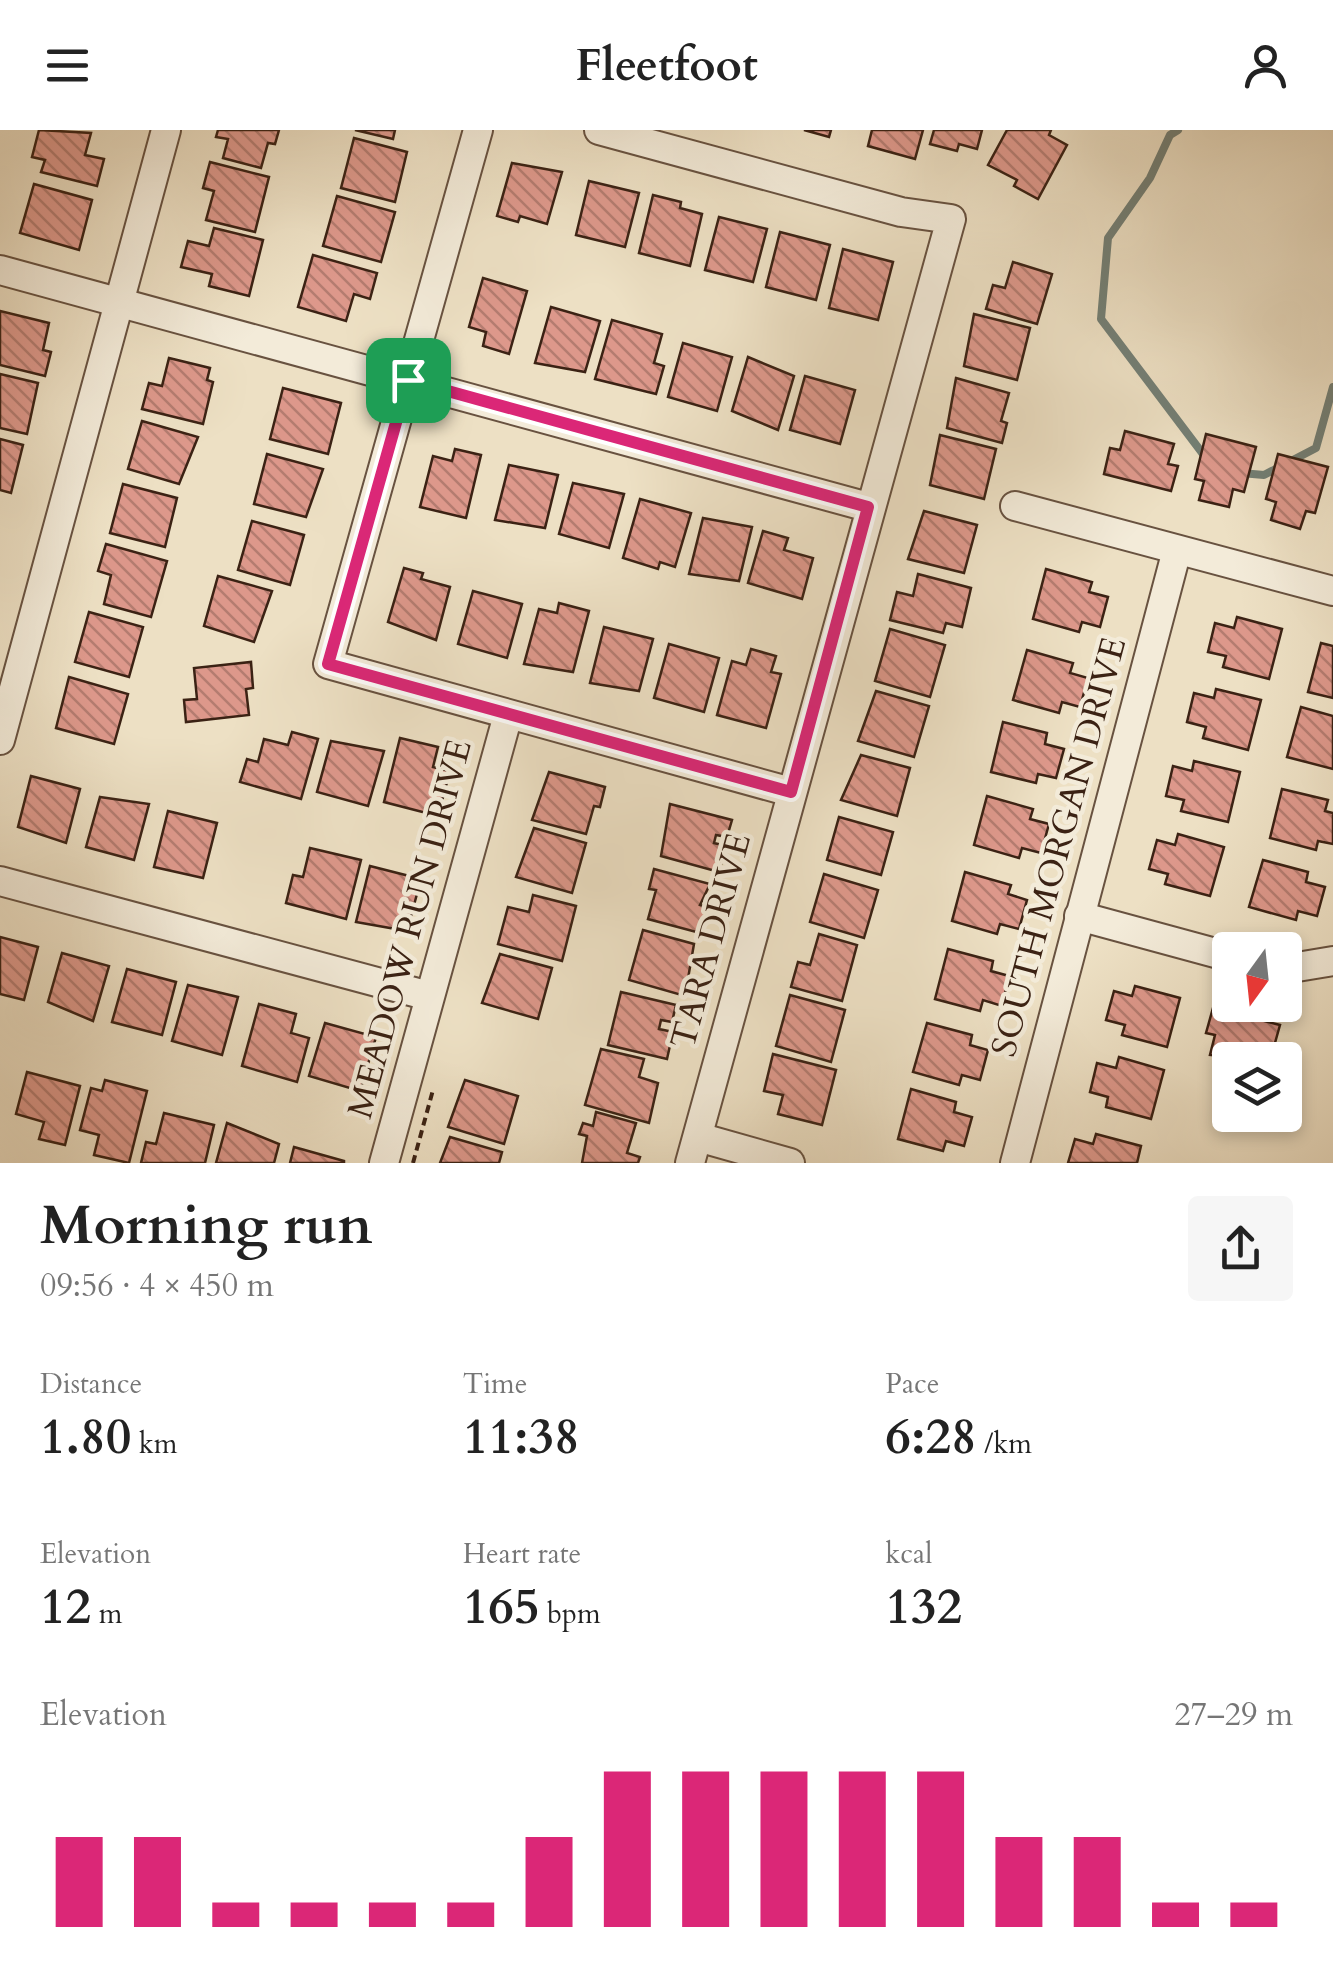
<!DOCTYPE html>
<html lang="en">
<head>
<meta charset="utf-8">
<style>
	:root { --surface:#fff; --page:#f6f6f6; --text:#222; --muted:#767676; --accent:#db2777 }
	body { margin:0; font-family:Cardo,serif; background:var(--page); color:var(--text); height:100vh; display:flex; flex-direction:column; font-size:38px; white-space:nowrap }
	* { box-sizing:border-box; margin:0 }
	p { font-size:32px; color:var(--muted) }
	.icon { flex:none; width:55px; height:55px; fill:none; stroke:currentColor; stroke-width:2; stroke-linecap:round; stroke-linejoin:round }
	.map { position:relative; height:1033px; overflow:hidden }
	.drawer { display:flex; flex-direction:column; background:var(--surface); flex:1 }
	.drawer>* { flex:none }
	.needle { width:65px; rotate:195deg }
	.buttons { position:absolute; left:1212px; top:802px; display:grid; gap:20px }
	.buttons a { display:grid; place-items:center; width:90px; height:90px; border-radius:10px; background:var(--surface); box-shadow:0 5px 15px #0003; font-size:50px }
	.pin { position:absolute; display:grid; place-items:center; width:85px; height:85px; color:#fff; margin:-42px; border-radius:20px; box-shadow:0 5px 15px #0006 }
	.round { display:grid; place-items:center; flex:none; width:105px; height:105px; border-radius:10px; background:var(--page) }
	.overview { display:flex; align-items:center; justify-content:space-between; height:170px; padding:0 40px }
	h1 { font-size:55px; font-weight:600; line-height:75px }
	.figures { display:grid; grid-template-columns:repeat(3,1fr); gap:15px; height:170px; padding:10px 40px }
	.figures div { display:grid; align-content:center }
	.figures b { font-size:50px; font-weight:600 }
	.figures small { font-size:28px; font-weight:400 }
	.figures p { font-size:28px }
	.chart { height:280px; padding:20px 40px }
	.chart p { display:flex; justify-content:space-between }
	.chart svg { width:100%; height:180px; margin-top:10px; stroke:var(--accent); stroke-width:6 }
	header { display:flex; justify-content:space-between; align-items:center; height:130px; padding:0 40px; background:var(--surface); font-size:45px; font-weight:600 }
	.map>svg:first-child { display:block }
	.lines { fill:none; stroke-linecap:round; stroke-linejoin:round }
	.stream { stroke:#737f75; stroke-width:8 }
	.building { fill:url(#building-back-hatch); stroke:#3b2214; stroke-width:2.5 }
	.minor-casing { stroke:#685240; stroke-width:32 }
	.path { stroke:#3b2214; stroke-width:4; stroke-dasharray:8 5; stroke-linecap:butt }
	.minor { stroke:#f3ebd9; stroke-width:28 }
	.route-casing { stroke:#fff; stroke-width:20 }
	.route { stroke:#db2777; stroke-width:12 }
	.labels { text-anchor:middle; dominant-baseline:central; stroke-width:9; stroke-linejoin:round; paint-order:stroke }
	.street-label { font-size:35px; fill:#3b2214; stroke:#f3ebd9 }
</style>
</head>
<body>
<header><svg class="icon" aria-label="menu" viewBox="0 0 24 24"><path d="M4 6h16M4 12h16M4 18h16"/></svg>Fleetfoot<svg class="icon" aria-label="person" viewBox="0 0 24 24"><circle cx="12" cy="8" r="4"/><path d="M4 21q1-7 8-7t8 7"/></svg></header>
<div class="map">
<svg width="1333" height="1033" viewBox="0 0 1333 1033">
	<defs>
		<pattern id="building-back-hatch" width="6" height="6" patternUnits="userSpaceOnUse" patternTransform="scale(2.5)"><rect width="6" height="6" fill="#dd988b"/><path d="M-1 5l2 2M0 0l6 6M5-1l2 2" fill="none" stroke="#b47c70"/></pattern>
	</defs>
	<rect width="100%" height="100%" fill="#ede0c4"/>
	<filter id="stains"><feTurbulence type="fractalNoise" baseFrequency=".002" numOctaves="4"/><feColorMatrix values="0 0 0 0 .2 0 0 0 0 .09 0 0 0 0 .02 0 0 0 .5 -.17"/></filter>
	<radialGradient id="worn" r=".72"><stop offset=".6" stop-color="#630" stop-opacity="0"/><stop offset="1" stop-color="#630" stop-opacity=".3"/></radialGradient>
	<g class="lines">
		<g class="stream">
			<polyline points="1178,0 1170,5 1150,48 1108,108 1101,189 1206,328"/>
			<polyline points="1241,343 1264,345 1316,318 1333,257"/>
		</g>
	</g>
	<g class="building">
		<polygon points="39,0 91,3 85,25 104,29 97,56 41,42 45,30 32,27"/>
		<polygon points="218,0 279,0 275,14 268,13 261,38 223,28 228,9 216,7"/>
		<polygon points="355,0 395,0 393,9"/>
		<polygon points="804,0 831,0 829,7"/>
		<polygon points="872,0 923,0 915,29 868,16"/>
		<polygon points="934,0 982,0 977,19 959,14 957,21 930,14"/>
		<polygon points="1007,0 1051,0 1049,5 1067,15 1038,69 1014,56 1017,50 988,35"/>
		<polygon points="354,8 407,22 395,72 341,58"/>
		<polygon points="210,32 269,47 255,102 206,90 214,61 203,58"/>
		<polygon points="512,33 562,42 547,94 520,86 518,92 497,86"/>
		<polygon points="589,51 639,63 625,117 576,105"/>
		<polygon points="34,54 92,70 79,120 20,103"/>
		<polygon points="653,65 681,72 680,78 702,84 690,136 639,123"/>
		<polygon points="337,66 395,82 381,132 323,116"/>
		<polygon points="719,87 767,99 753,152 705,140"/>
		<polygon points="214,98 263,110 249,166 209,156 212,144 181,137 188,111 209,116"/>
		<polygon points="780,102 830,115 816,170 766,157"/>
		<polygon points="843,119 893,132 878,190 829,178"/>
		<polygon points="313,125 377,143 370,169 354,164 346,191 298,177"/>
		<polygon points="1013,132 1052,144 1037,194 986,179 993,155 1005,158"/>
		<polygon points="483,148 527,161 509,224 483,216 486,202 469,197"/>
		<polygon points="551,177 600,191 585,242 535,233"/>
		<polygon points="0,181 49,193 43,220 51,222 45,246 0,235"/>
		<polygon points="974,184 1030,198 1017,250 964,236"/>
		<polygon points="612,190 662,204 654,233 664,236 656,264 595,249"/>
		<polygon points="683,213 732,227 717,281 668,267"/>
		<polygon points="748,227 794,246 778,300 732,281"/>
		<polygon points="169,228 210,238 207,250 213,252 203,294 142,279 149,253 162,256"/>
		<polygon points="0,244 38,253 27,304 0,298"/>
		<polygon points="805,246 855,260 840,314 790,300"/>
		<polygon points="956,248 1009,263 1001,291 1007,293 1002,313 947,298"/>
		<polygon points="283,258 341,273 328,324 270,309"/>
		<polygon points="142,291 198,307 179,354 128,339"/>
		<polygon points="1125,301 1174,314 1168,334 1178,336 1171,361 1104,344 1110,318 1120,320"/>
		<polygon points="1206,304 1256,317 1244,362 1233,359 1229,377 1199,370 1204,351 1195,349"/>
		<polygon points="940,305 996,319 984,369 930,355"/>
		<polygon points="0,309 23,315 11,363 0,360"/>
		<polygon points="455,319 481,325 466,388 420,377 433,326 452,331"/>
		<polygon points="267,324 323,339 306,387 254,374"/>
		<polygon points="1278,324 1328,337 1315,383 1306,381 1300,399 1271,390 1276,372 1266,369"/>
		<polygon points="509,335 558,345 545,398 495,390"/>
		<polygon points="573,353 624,364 609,418 559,404"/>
		<polygon points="123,354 177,368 165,417 110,403"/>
		<polygon points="640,369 691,383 675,437 660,432 658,439 623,428"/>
		<polygon points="924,381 977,395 964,443 908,429"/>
		<polygon points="703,388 752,397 739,451 689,444"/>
		<polygon points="252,391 304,405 290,455 238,440"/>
		<polygon points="763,401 788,408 784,420 813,428 802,469 748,453"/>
		<polygon points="106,414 167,431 151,487 104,474 111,445 98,441"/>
		<polygon points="404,438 423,443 421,449 450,457 436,510 388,492"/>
		<polygon points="1046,439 1092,452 1089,462 1108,467 1100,497 1082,492 1079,502 1033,489"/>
		<polygon points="918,444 971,458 962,497 946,493 943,503 890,490 897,462 913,466"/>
		<polygon points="218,446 272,461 254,512 204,496"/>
		<polygon points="473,461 522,474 507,528 458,514"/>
		<polygon points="559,473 589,481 573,542 524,534 539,479 557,483"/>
		<polygon points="89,482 143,497 129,547 75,532"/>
		<polygon points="1237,487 1282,499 1269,549 1223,537 1226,526 1208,522 1215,493 1234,498"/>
		<polygon points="604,497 653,509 639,561 590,553"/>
		<polygon points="890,499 945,515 930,567 875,551"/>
		<polygon points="1321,513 1333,516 1333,568 1308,562"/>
		<polygon points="669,514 719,528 704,582 654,568"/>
		<polygon points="751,519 776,526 771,542 781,544 766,598 717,585 732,531 746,535"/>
		<polygon points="1027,520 1073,533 1070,543 1088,548 1080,577 1062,572 1059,583 1013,570"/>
		<polygon points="251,532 253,558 246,559 249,585 186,592 184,570 197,569 194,538"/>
		<polygon points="69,547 128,564 114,614 56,598"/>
		<polygon points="1216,559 1261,570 1248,620 1203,608 1206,597 1187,592 1194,563 1214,568"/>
		<polygon points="876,561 929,576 914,627 858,611"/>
		<polygon points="1301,577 1333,586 1333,639 1287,627"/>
		<polygon points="1003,592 1047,603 1045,614 1064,619 1056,648 1038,644 1036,653 991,642"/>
		<polygon points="292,602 318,609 301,669 240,652 247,629 258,632 264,609 288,615"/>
		<polygon points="400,608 438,617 433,637 450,641 438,686 384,672"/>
		<polygon points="331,611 384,621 368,676 317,662"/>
		<polygon points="861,625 910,638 897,686 841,670"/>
		<polygon points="1194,631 1240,642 1228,692 1181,681 1184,670 1166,666 1173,636 1192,641"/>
		<polygon points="549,642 605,657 600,677 594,676 586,704 532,690"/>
		<polygon points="31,646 80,659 66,713 18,697"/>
		<polygon points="1282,659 1328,670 1325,681 1333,683 1333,714 1318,711 1316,720 1270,708"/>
		<polygon points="987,666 1033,679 1030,689 1049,694 1041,723 1022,718 1019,728 974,715"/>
		<polygon points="100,667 149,674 134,730 86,717"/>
		<polygon points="670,674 732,690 727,707 716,705 714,713 726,716 719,742 661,726"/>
		<polygon points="168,681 217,693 203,748 154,737"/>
		<polygon points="839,687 893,702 881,745 827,730"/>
		<polygon points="534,698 586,713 572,763 516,747"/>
		<polygon points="1178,704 1224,717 1210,766 1165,754 1168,744 1149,739 1157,710 1175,715"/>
		<polygon points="310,718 361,730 346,789 286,773 293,745 303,747"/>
		<polygon points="1263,730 1308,742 1306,752 1325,757 1317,786 1298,781 1296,790 1249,777"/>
		<polygon points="370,736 421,749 407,801 356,792"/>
		<polygon points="654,739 710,754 700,775 707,777 700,803 648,789 656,760 649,759"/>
		<polygon points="965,742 1011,755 1008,764 1027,770 1019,799 1000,794 997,804 952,791"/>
		<polygon points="824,744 878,760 864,808 810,792"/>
		<polygon points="533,765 576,776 562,831 498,814 508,777 529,782"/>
		<polygon points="643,800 694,814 685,866 629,850"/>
		<polygon points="819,804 857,815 842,871 791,857 798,832 810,835"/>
		<polygon points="0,807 38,817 24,870 0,864"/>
		<polygon points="948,819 993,831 991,841 1009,846 1002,876 983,870 980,881 935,869"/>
		<polygon points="62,823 109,836 93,891 48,872"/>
		<polygon points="500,824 552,838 538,889 482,873"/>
		<polygon points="127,839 176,852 162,905 112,892"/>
		<polygon points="188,855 238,867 222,925 172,911"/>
		<polygon points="1135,856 1180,868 1167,917 1122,905 1125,895 1106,890 1114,861 1132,866"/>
		<polygon points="621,862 676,875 672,892 661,890 659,899 673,902 667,929 608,915"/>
		<polygon points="790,865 845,880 831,932 776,916"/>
		<polygon points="259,874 296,884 291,903 309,908 297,952 242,936"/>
		<polygon points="1213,878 1280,895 1273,920 1264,918 1261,930 1210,925 1215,905 1206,903"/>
		<polygon points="325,893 376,907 360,961 309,946"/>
		<polygon points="927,893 972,905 970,915 988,920 980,950 962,945 959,955 913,942"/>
		<polygon points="601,919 644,929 639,947 658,953 649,993 585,975"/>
		<polygon points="773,924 836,940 822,995 778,984 783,965 764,961"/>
		<polygon points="1119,927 1164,940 1151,989 1106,977 1108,967 1090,962 1097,933 1116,938"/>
		<polygon points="27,942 80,956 65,1015 39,1009 44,992 16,984"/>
		<polygon points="105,950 147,961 129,1033 94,1025 99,1005 80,1000 91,958 102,961"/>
		<polygon points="465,950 518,966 504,1014 448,997"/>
		<polygon points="911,959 956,972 954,982 972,987 964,1016 946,1011 943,1021 898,1009"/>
		<polygon points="596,982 636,993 627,1023 640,1027 638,1033 582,1033 587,1006 579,1004 583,993 593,996"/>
		<polygon points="164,983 214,995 205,1033 141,1033 146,1012 156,1014"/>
		<polygon points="227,993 279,1014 274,1033 216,1033"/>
		<polygon points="1096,1004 1141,1016 1137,1033 1068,1033 1075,1009 1093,1014"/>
		<polygon points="450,1007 502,1022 499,1033 440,1033"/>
		<polygon points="294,1017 344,1031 344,1033 290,1033"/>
	</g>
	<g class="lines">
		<g class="minor-casing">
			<g id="minor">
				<polyline points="478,0 328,534 791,662"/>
				<polyline points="599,0 901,82 951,89 690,1033"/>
				<polyline points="0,140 868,377"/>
				<polyline points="1015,376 1333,461"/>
				<polyline points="0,610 166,0"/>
				<polyline points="0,751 429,866"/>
				<polyline points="1079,786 1230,827"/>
				<polyline points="1285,839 1333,831"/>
				<polyline points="698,1007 790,1033"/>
				<polyline points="384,1033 508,585"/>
				<polyline points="1015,1033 1177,420"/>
			</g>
		</g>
		<polyline class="path" points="413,1033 433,960"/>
		<use href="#minor" class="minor"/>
	</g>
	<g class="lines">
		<g class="route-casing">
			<polygon id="route" points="408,250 868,377 791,662 328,534"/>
		</g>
		<use href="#route" class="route"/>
	</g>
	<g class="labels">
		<g class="street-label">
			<text transform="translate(1059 717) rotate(-75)">SOUTH MORGAN DRIVE</text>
			<text transform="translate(410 799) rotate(-75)">MEADOW RUN DRIVE</text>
			<text transform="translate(711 811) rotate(-75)">TARA DRIVE</text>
		</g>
	</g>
	<rect width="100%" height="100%" filter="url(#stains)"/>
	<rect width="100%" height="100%" fill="url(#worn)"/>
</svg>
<div class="buttons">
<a><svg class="needle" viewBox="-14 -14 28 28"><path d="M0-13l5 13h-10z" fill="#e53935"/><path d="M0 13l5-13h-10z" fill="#767676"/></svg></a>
<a><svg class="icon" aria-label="layers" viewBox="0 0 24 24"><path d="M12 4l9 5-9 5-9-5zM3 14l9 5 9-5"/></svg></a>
</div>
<div class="pin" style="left:408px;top:250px;background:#1e9e55"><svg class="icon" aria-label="arrive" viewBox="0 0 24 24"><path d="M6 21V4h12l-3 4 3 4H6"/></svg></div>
</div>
<section class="drawer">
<div class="overview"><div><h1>Morning run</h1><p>09:56 · 4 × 450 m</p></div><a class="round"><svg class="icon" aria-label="share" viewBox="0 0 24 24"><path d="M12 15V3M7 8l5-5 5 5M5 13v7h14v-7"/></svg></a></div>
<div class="figures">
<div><p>Distance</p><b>1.80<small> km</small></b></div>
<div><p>Time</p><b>11:38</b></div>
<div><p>Pace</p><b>6:28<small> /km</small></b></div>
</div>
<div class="figures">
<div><p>Elevation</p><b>12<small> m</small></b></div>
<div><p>Heart rate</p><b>165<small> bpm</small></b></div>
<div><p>kcal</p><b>132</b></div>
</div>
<div class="chart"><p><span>Elevation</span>27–29 m</p>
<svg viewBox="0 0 160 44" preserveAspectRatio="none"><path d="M5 44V22M15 44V22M25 44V38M35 44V38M45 44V38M55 44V38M65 44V22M75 44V6M85 44V6M95 44V6M105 44V6M115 44V6M125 44V22M135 44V22M145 44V38M155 44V38"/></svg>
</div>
</section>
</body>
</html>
